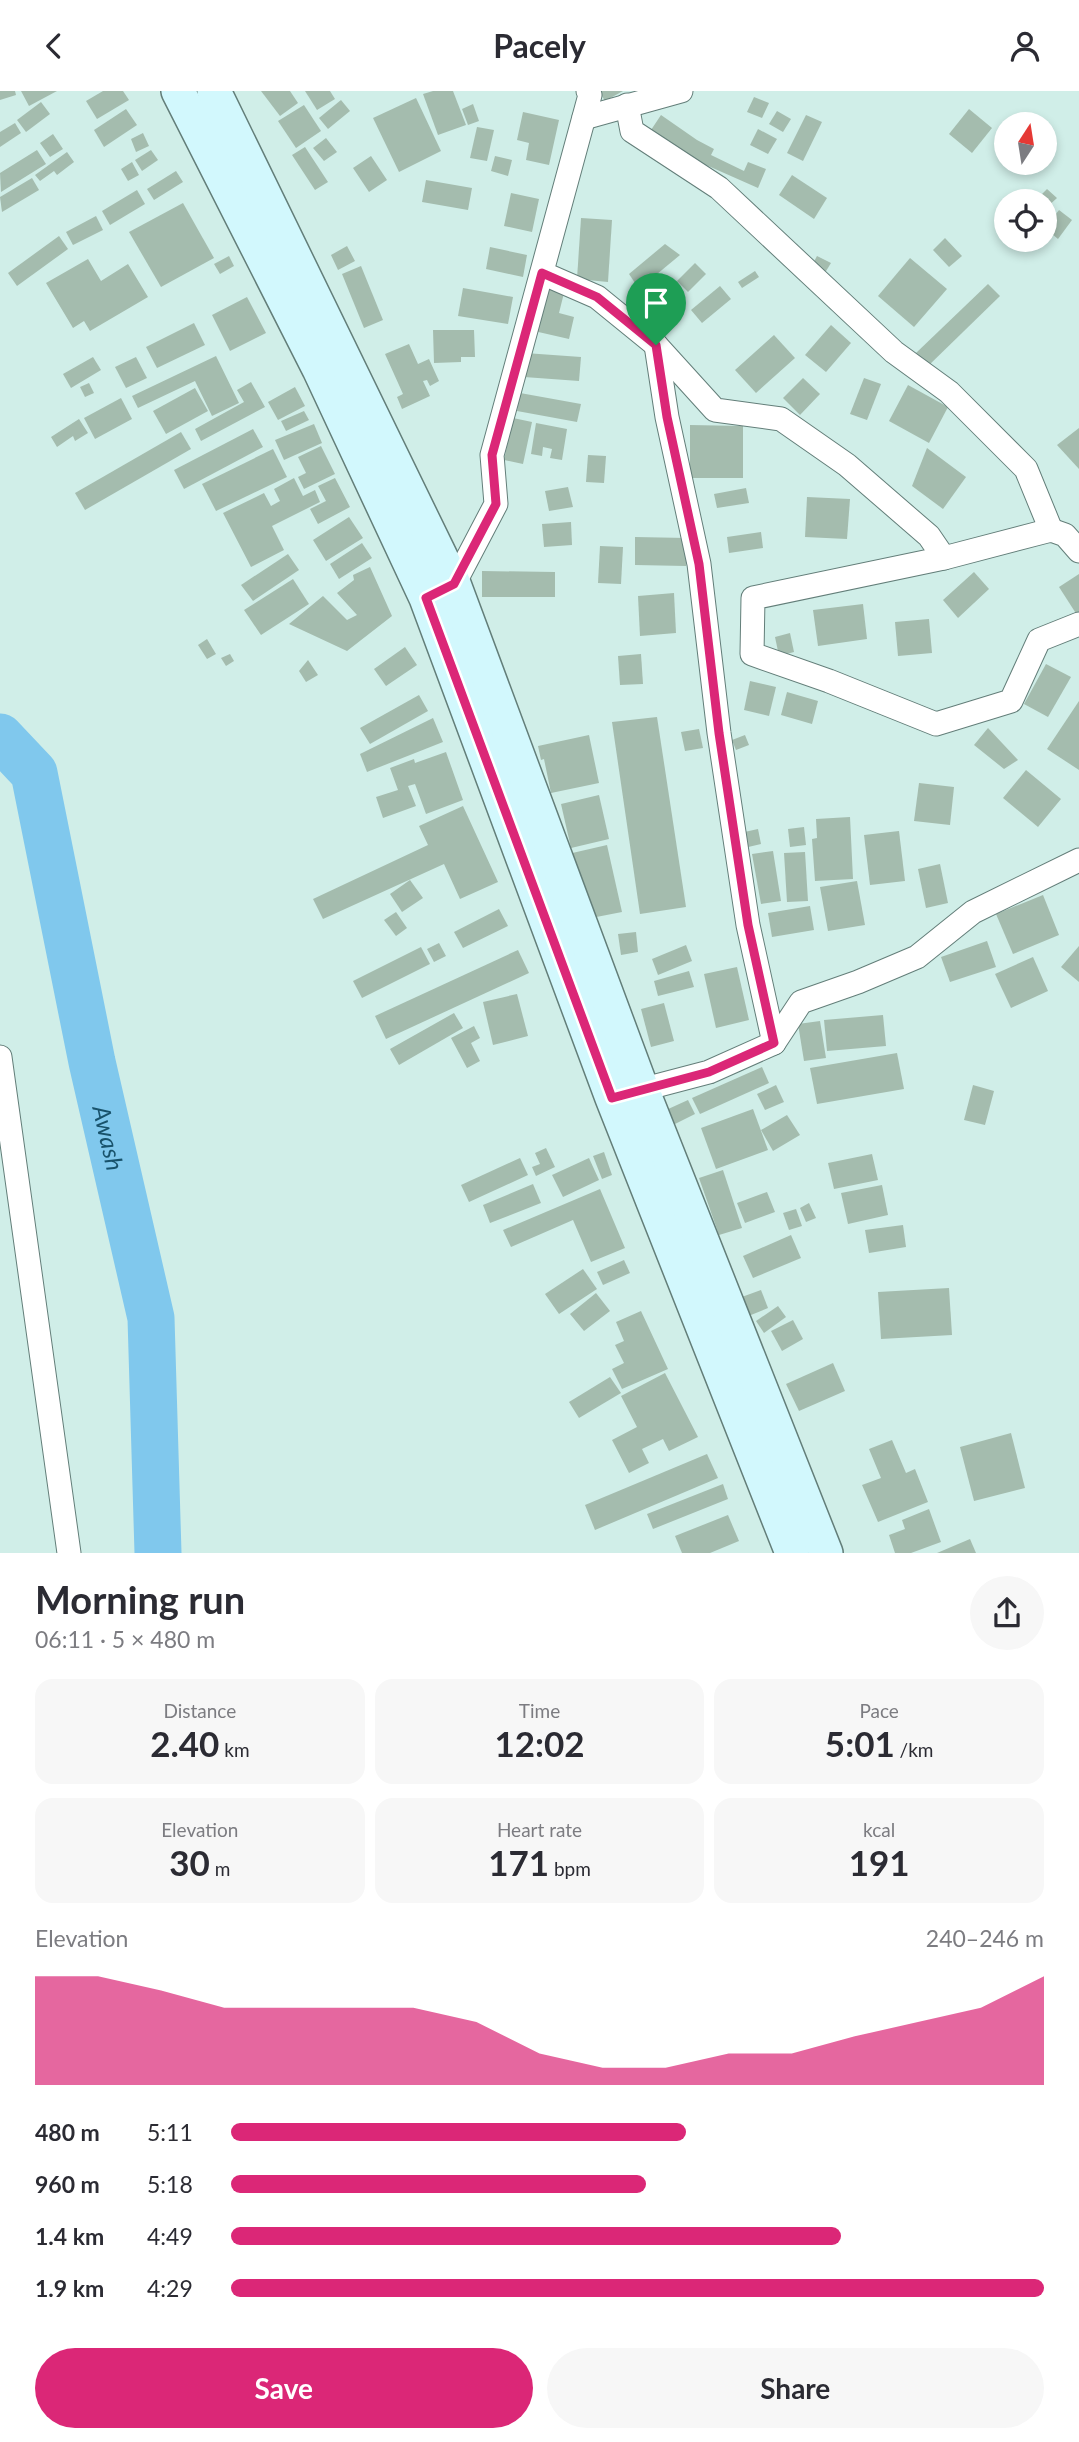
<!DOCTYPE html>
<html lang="en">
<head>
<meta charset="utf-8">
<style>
	:root { --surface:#fff; --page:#f7f7f7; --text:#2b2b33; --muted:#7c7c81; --accent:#db2777 }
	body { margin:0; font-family:Lato,sans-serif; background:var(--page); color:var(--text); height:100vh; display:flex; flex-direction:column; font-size:26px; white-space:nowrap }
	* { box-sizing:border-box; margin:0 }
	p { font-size:23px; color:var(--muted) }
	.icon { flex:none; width:38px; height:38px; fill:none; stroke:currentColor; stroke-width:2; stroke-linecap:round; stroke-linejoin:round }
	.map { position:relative; height:1462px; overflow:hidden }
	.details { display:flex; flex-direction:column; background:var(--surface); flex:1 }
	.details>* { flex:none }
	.needle { width:46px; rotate:12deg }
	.buttons { position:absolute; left:994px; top:21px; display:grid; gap:14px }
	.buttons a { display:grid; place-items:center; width:63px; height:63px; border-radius:50%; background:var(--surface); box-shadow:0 4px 10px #0003; font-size:35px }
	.pin { position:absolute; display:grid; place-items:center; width:60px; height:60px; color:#fff; margin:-72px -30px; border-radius:50% 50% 50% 0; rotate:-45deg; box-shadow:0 0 7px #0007 }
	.pin .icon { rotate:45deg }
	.round { display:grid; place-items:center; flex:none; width:74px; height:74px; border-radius:37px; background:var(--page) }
	.overview { display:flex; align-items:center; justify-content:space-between; height:119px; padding:0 35px }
	h1 { font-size:38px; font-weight:700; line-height:52px }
	.metrics { display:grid; grid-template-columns:repeat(3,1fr); gap:10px; height:119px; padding:7px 35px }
	.metrics div { display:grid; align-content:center; border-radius:18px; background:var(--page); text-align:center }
	.metrics b { font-size:35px; font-weight:700 }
	.metrics small { font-size:19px; font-weight:400 }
	.metrics p { font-size:19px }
	.chart { height:196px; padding:14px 35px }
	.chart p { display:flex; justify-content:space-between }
	.chart svg { width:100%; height:126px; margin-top:7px; fill:var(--accent); opacity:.7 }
	.action { display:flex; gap:14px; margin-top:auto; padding:14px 35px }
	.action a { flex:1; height:80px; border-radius:42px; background:var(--accent); color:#fff; font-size:28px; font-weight:700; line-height:80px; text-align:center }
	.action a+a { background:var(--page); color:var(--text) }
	ul { padding:0 35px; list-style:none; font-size:23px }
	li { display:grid; grid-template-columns:112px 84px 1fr; align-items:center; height:52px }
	li i { height:18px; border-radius:9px; background:var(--accent) }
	header { display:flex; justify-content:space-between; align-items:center; height:91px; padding:0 35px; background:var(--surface); font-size:32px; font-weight:700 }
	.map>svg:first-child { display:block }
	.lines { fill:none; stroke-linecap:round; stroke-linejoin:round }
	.river { stroke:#80c8ed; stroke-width:47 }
	.building { fill:#a4bcae }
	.street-casing { stroke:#637e79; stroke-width:25 }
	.secondary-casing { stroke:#637e79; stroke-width:36 }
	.street { stroke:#fff; stroke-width:23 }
	.secondary { stroke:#d2f8fd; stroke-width:33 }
	.route-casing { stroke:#fff; stroke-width:14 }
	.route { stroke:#db2777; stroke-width:9 }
	.labels { text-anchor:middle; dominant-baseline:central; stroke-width:5; stroke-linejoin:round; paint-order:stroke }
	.water-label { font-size:24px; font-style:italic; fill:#18526b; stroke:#ddfbf6 }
</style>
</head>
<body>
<header><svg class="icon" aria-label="back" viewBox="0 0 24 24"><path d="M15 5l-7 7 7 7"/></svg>Pacely<svg class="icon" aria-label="person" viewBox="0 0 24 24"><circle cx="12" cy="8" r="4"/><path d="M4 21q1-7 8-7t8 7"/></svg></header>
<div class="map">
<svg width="1079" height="1462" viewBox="0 0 1079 1462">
	<rect width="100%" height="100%" fill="#d0eee8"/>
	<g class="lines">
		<path class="river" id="s1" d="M0 646 34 682 92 971 151 1227 158 1462"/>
	</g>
	<g class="building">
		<polygon points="0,0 15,0 16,4 0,9"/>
		<polygon points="21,0 57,0 29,15"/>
		<polygon points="103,0 123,0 129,9 97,28 86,10"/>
		<polygon points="261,0 290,0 298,12 280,25"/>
		<polygon points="305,0 330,0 335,8 317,19"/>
		<polygon points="433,0 453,0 466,34 438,44 423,3"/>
		<polygon points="599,0 623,0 605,10"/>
		<polygon points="754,6 769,12 762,27 747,21"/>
		<polygon points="416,7 441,60 399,81 373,27"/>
		<polygon points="341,9 350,20 328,38 319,27"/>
		<polygon points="41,11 50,23 26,41 17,29"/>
		<polygon points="473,13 479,30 468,34 462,18"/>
		<polygon points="304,14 321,40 296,57 278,30"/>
		<polygon points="126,18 137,34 104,56 94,39"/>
		<polygon points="969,18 992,37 972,62 949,43"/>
		<polygon points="777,20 791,28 783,41 769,33"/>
		<polygon points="523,21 559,29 549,74 526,69 529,52 517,49"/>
		<polygon points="661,24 697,49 714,58 711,64 744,80 748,71 766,78 758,97 706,74 704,77 649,42"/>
		<polygon points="806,24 822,31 803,70 787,62"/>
		<polygon points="15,32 21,42 0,56 0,41"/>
		<polygon points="477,36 494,39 487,70 470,67"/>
		<polygon points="758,38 777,48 768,63 750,54"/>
		<polygon points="143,42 149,55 136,61 131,48"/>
		<polygon points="53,43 63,58 50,66 40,52"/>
		<polygon points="326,47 337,61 324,70 313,57"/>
		<polygon points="305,56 328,91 315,99 292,64"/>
		<polygon points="37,59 46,73 1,101 0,82"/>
		<polygon points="151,59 158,69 142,80 135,69"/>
		<polygon points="67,61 74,71 57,84 54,80 40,90 35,84"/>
		<polygon points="371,65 387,89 369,101 353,77"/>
		<polygon points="495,65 512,69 508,85 491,80"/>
		<polygon points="132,71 139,84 128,90 121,78"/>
		<polygon points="176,80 183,91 154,109 147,98"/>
		<polygon points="792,84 827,107 814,128 779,104"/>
		<polygon points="32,87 39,99 2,121 0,106"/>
		<polygon points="426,89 472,97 468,119 422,111"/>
		<polygon points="1047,98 1057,107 1045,118 1045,110 1036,109"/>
		<polygon points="137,99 145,113 110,134 102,120"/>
		<polygon points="511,102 539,108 532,141 504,135"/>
		<polygon points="183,112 214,167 161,196 129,141"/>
		<polygon points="1059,119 1072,129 1058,148 1045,137"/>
		<polygon points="96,125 103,139 73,154 66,141"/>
		<polygon points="581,127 612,129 608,191 577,188"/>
		<polygon points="59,145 68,158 17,195 8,182"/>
		<polygon points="945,147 962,165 949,176 933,159"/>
		<polygon points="665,153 680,164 639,198 629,183"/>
		<polygon points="347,155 355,170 338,179 331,164"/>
		<polygon points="490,156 527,164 523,186 486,178"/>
		<polygon points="229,165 234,175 220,183 214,173"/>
		<polygon points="817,165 831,172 823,185 810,178"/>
		<polygon points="910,167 947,198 914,236 878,205"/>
		<polygon points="88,168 101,190 128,173 148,206 90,240 84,230 73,237 46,192"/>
		<polygon points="695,172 706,183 688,201 677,190"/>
		<polygon points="361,175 383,229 364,237 342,183"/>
		<polygon points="755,180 759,186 742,197 738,191"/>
		<polygon points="988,193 1000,205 925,278 916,262"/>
		<polygon points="720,195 731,208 702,232 691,219"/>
		<polygon points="463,197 513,206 508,233 458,225"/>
		<polygon points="544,197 564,202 559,222 574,226 569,248 534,240"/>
		<polygon points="247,206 266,242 230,260 212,224"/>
		<polygon points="194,232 205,254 157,277 146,256"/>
		<polygon points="831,234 851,252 826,281 805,264"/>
		<polygon points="433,239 474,239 475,266 461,266 461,271 434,272"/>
		<polygon points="774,244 795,267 756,302 735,279"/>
		<polygon points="409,253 418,273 429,268 439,290 430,295 427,289 423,290 430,305 402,318 397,306 403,303 385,263"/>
		<polygon points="525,262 581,266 579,290 524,286"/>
		<polygon points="216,265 239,312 212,325 195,290 138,317 132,305"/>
		<polygon points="93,266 101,279 71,297 63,283"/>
		<polygon points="136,266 147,287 126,297 115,276"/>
		<polygon points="803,287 820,303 800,324 783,307"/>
		<polygon points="864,287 881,293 867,329 850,323"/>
		<polygon points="251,291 265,316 201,350 195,338 244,311 237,299"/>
		<polygon points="89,292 94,302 85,306 80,296"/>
		<polygon points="908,294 948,316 929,352 889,330"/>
		<polygon points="295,296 305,315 278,329 268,311"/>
		<polygon points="195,297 208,320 166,343 153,320"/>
		<polygon points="520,302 581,313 577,331 517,320"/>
		<polygon points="121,307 132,328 95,348 84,327"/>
		<polygon points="304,320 309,329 286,340 281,330"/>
		<polygon points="513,327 532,331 523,373 504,369"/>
		<polygon points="79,328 88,342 75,350 73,345 57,356 51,346"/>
		<polygon points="536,332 567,338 562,369 550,367 552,358 543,356 542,365 531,363"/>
		<polygon points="314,333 322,352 284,369 275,349"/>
		<polygon points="690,334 743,335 743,387 690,387"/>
		<polygon points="1079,337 1079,378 1057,354"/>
		<polygon points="253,338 263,356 184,398 174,379"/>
		<polygon points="181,341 191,358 85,419 75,402"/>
		<polygon points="321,355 335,383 304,398 298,386 306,382 298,366"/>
		<polygon points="927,357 966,386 943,418 912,395"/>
		<polygon points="273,358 287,386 216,420 202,393"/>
		<polygon points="588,364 606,365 604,392 586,391"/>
		<polygon points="294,387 303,405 315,399 320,411 272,435 284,459 251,476 223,422 264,402 271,415 280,410 274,398"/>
		<polygon points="335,387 350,416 318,433 310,418 326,410 318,395"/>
		<polygon points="568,396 573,416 549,420 545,400"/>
		<polygon points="746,397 749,412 717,417 714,403"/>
		<polygon points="807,406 850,408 847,448 805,446"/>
		<polygon points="349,426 363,447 326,470 313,449"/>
		<polygon points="571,431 572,454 544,456 542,433"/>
		<polygon points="761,441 763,457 729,462 727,446"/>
		<polygon points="635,446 687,447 686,475 635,474"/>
		<polygon points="362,452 372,467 339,488 330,473"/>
		<polygon points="600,455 623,456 621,493 598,492"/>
		<polygon points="288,463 299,479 253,510 241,494"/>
		<polygon points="370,476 392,525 347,560 289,533 323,505 347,529 357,524 337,502 354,489 353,484"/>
		<polygon points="482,480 555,481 555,506 482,506"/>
		<polygon points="974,481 989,498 958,527 943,509"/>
		<polygon points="1079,483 1079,523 1077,524 1059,496"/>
		<polygon points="293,488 309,513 261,544 244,519"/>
		<polygon points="674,502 676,542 640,545 638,505"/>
		<polygon points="863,513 867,548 818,555 813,519"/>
		<polygon points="929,528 932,562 898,565 895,531"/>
		<polygon points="790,542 794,561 779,565 775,546"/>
		<polygon points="207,548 216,563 207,568 198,554"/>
		<polygon points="405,556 417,574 386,595 374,578"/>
		<polygon points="230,563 234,570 226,575 221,567"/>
		<polygon points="641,563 643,593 620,594 618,565"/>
		<polygon points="308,569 318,584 306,591 299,580"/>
		<polygon points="1046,573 1071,586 1048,626 1024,613"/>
		<polygon points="750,590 776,596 769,625 744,619"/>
		<polygon points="787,601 818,610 812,633 781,624"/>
		<polygon points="419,604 428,620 370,653 360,637"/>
		<polygon points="1079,610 1079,679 1047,658"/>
		<polygon points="657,626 686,816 640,823 612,631"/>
		<polygon points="433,627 443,651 367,681 360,663"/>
		<polygon points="988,637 1018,669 1004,678 974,654"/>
		<polygon points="699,638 703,657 685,660 681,641"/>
		<polygon points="589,644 599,692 551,702 544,668 541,669 538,655"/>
		<polygon points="745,644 749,654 736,659 732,649"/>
		<polygon points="446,661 463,709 426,723 415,693 408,695 416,715 383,727 376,706 398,699 390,677 414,668 415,672"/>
		<polygon points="1026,679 1061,708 1038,736 1003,707"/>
		<polygon points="919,692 954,696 950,734 914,730"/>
		<polygon points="599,704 609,748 571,757 561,713"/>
		<polygon points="463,715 498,791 460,808 444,773 323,828 313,808 428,754 419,735"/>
		<polygon points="850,726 853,788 815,790 812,748 817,747 816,728"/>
		<polygon points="804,736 806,754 790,756 788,738"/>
		<polygon points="758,738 761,753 744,757 740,742"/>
		<polygon points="899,740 905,790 870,794 864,744"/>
		<polygon points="607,754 622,821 586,828 568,763"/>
		<polygon points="773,760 781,810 761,813 752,763"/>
		<polygon points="805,761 808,810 787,811 784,762"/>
		<polygon points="940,773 948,812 926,817 918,778"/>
		<polygon points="410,789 423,807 402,821 390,803"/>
		<polygon points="857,790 865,834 828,840 820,796"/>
		<polygon points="1043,804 1059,844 1013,863 996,823"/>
		<polygon points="810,815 814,839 772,846 768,822"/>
		<polygon points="499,818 508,835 463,857 454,841"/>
		<polygon points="396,821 407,837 396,845 384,829"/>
		<polygon points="636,841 638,861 621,864 618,843"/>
		<polygon points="987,850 996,876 950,891 941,866"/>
		<polygon points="439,852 446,865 434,871 427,858"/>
		<polygon points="686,854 692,870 658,884 652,868"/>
		<polygon points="1079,855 1079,891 1061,876"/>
		<polygon points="421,856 430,873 362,907 353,890"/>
		<polygon points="518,859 529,882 386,948 375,925"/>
		<polygon points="1033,866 1048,900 1011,917 995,883"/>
		<polygon points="737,876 749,929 716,937 704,883"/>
		<polygon points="689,880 694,896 658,905 654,890"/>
		<polygon points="517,903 528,945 493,954 483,911"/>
		<polygon points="664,912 674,950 651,956 641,918"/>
		<polygon points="454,922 463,937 399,974 390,958"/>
		<polygon points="883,924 886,955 827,960 824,929"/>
		<polygon points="820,930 826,967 804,970 798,933"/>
		<polygon points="474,935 480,947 471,952 480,970 467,977 451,947"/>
		<polygon points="897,962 904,998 817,1013 810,977"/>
		<polygon points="762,976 769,992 700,1023 692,1007"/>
		<polygon points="776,994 784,1011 765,1019 757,1003"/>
		<polygon points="973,994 994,1000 985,1034 964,1029"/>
		<polygon points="688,1009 695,1023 673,1034 666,1019"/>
		<polygon points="753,1018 768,1059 716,1078 701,1037"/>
		<polygon points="787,1024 800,1044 773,1060 761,1039"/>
		<polygon points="546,1057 555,1076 536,1085 532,1076 540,1073 535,1062"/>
		<polygon points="604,1061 612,1084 602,1088 593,1065"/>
		<polygon points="872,1063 878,1089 834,1098 828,1072"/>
		<polygon points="520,1067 528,1084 469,1111 461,1094"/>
		<polygon points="589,1067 599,1089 563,1106 552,1084"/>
		<polygon points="723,1079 742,1137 719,1144 699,1087"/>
		<polygon points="533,1093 541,1112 490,1132 483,1114"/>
		<polygon points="882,1094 888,1124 848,1133 841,1102"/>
		<polygon points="600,1098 625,1157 591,1171 573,1129 511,1156 503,1139"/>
		<polygon points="767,1101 775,1121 745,1132 737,1112"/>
		<polygon points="809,1112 816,1127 806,1131 800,1117"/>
		<polygon points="796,1118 802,1135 789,1139 783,1122"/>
		<polygon points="903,1134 906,1156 869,1162 865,1139"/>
		<polygon points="791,1144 801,1167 753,1187 743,1165"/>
		<polygon points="624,1169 630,1182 603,1194 597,1181"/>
		<polygon points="583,1178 597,1198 559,1223 545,1203"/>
		<polygon points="949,1197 952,1244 881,1248 878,1201"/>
		<polygon points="761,1199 768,1217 746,1226 739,1207"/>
		<polygon points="596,1202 610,1220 584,1240 570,1223"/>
		<polygon points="778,1215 786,1226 764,1242 756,1230"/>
		<polygon points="641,1220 668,1278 622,1298 612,1278 624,1272 615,1254 624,1250 616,1231"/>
		<polygon points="793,1229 803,1248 782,1260 771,1240"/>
		<polygon points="833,1272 845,1300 799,1320 786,1293"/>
		<polygon points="665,1282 698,1346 669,1360 663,1348 642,1358 649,1372 629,1382 612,1349 637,1336 621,1305"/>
		<polygon points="610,1286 621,1302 579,1327 569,1311"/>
		<polygon points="1011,1342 1025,1397 974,1410 960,1356"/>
		<polygon points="892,1349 906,1382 915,1378 928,1411 878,1431 862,1394 881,1387 869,1358"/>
		<polygon points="707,1363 718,1387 595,1439 585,1414"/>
		<polygon points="723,1393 728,1408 653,1438 647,1423"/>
		<polygon points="929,1418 941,1451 911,1462 895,1462 889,1444 905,1438 902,1429"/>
		<polygon points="728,1424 739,1450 710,1462 682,1462 675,1445"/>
		<polygon points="970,1448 976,1462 937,1462"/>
	</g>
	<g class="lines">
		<g class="street-casing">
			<g id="street">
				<polyline points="627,14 632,40 719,97 894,261 949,301 1026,378 1051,439"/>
				<polyline points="584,27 681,0"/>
				<polyline points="542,182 597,206 656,254 715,319 781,328 847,374 929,445 944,467"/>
				<polyline points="656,254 667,326 699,473 719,642 748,834 774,952"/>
				<polyline points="1079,460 1065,444 1051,439 944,467 753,507 752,563 829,590 936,633 1011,610 1039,549 1079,533"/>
				<polyline points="454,493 496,413 492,364 590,4 588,0"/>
				<polyline points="0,966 69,1462"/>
				<polyline points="629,1002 709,981 774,952 801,911 858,891 917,866 973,821 1079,769"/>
			</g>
		</g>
		<g class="secondary-casing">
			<g id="secondary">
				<polyline points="178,0 319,278 426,507 612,1007 792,1462"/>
				<polyline points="214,0 454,493 642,998 826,1462"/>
			</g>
		</g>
		<use href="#street" class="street"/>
		<use href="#secondary" class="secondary"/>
	</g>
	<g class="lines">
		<g class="route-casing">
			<polygon id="route" points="542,182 597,206 656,254 667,326 699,473 719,642 748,834 774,952 709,981 612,1007 426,507 454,493 496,413 492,364"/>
		</g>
		<use href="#route" class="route"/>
	</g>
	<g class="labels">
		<g class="water-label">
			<text stroke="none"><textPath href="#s1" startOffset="422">Awash</textPath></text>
		</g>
	</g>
</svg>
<div class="buttons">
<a><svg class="needle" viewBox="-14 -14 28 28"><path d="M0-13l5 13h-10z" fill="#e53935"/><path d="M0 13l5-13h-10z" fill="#7c7c81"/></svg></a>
<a><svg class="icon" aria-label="locate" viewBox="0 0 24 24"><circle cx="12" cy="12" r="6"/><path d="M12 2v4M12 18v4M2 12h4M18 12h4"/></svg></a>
</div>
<div class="pin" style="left:656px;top:254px;background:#1e9e55"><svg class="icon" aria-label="arrive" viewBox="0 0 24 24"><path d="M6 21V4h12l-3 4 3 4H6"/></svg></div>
</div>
<section class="details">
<div class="overview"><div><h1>Morning run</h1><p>06:11 · 5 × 480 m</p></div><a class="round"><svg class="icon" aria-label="share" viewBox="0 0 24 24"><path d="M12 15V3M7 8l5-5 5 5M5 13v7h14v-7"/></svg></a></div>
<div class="metrics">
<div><p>Distance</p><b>2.40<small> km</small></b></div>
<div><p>Time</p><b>12:02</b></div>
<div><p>Pace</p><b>5:01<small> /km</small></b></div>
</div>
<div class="metrics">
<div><p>Elevation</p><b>30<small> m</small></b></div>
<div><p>Heart rate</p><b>171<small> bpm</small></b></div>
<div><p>kcal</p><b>191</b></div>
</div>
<div class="chart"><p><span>Elevation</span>240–246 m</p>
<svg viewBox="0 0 160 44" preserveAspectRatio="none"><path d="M0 44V6L10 6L20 11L30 17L40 17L50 17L60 17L70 22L80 33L90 38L100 38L110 33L120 33L130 27L140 22L150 17L160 6V44z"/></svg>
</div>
<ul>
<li><b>480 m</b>5:11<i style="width:56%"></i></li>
<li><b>960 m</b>5:18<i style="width:51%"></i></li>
<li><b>1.4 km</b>4:49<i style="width:75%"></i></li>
<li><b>1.9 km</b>4:29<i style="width:100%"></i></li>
</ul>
<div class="action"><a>Save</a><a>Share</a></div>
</section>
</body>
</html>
